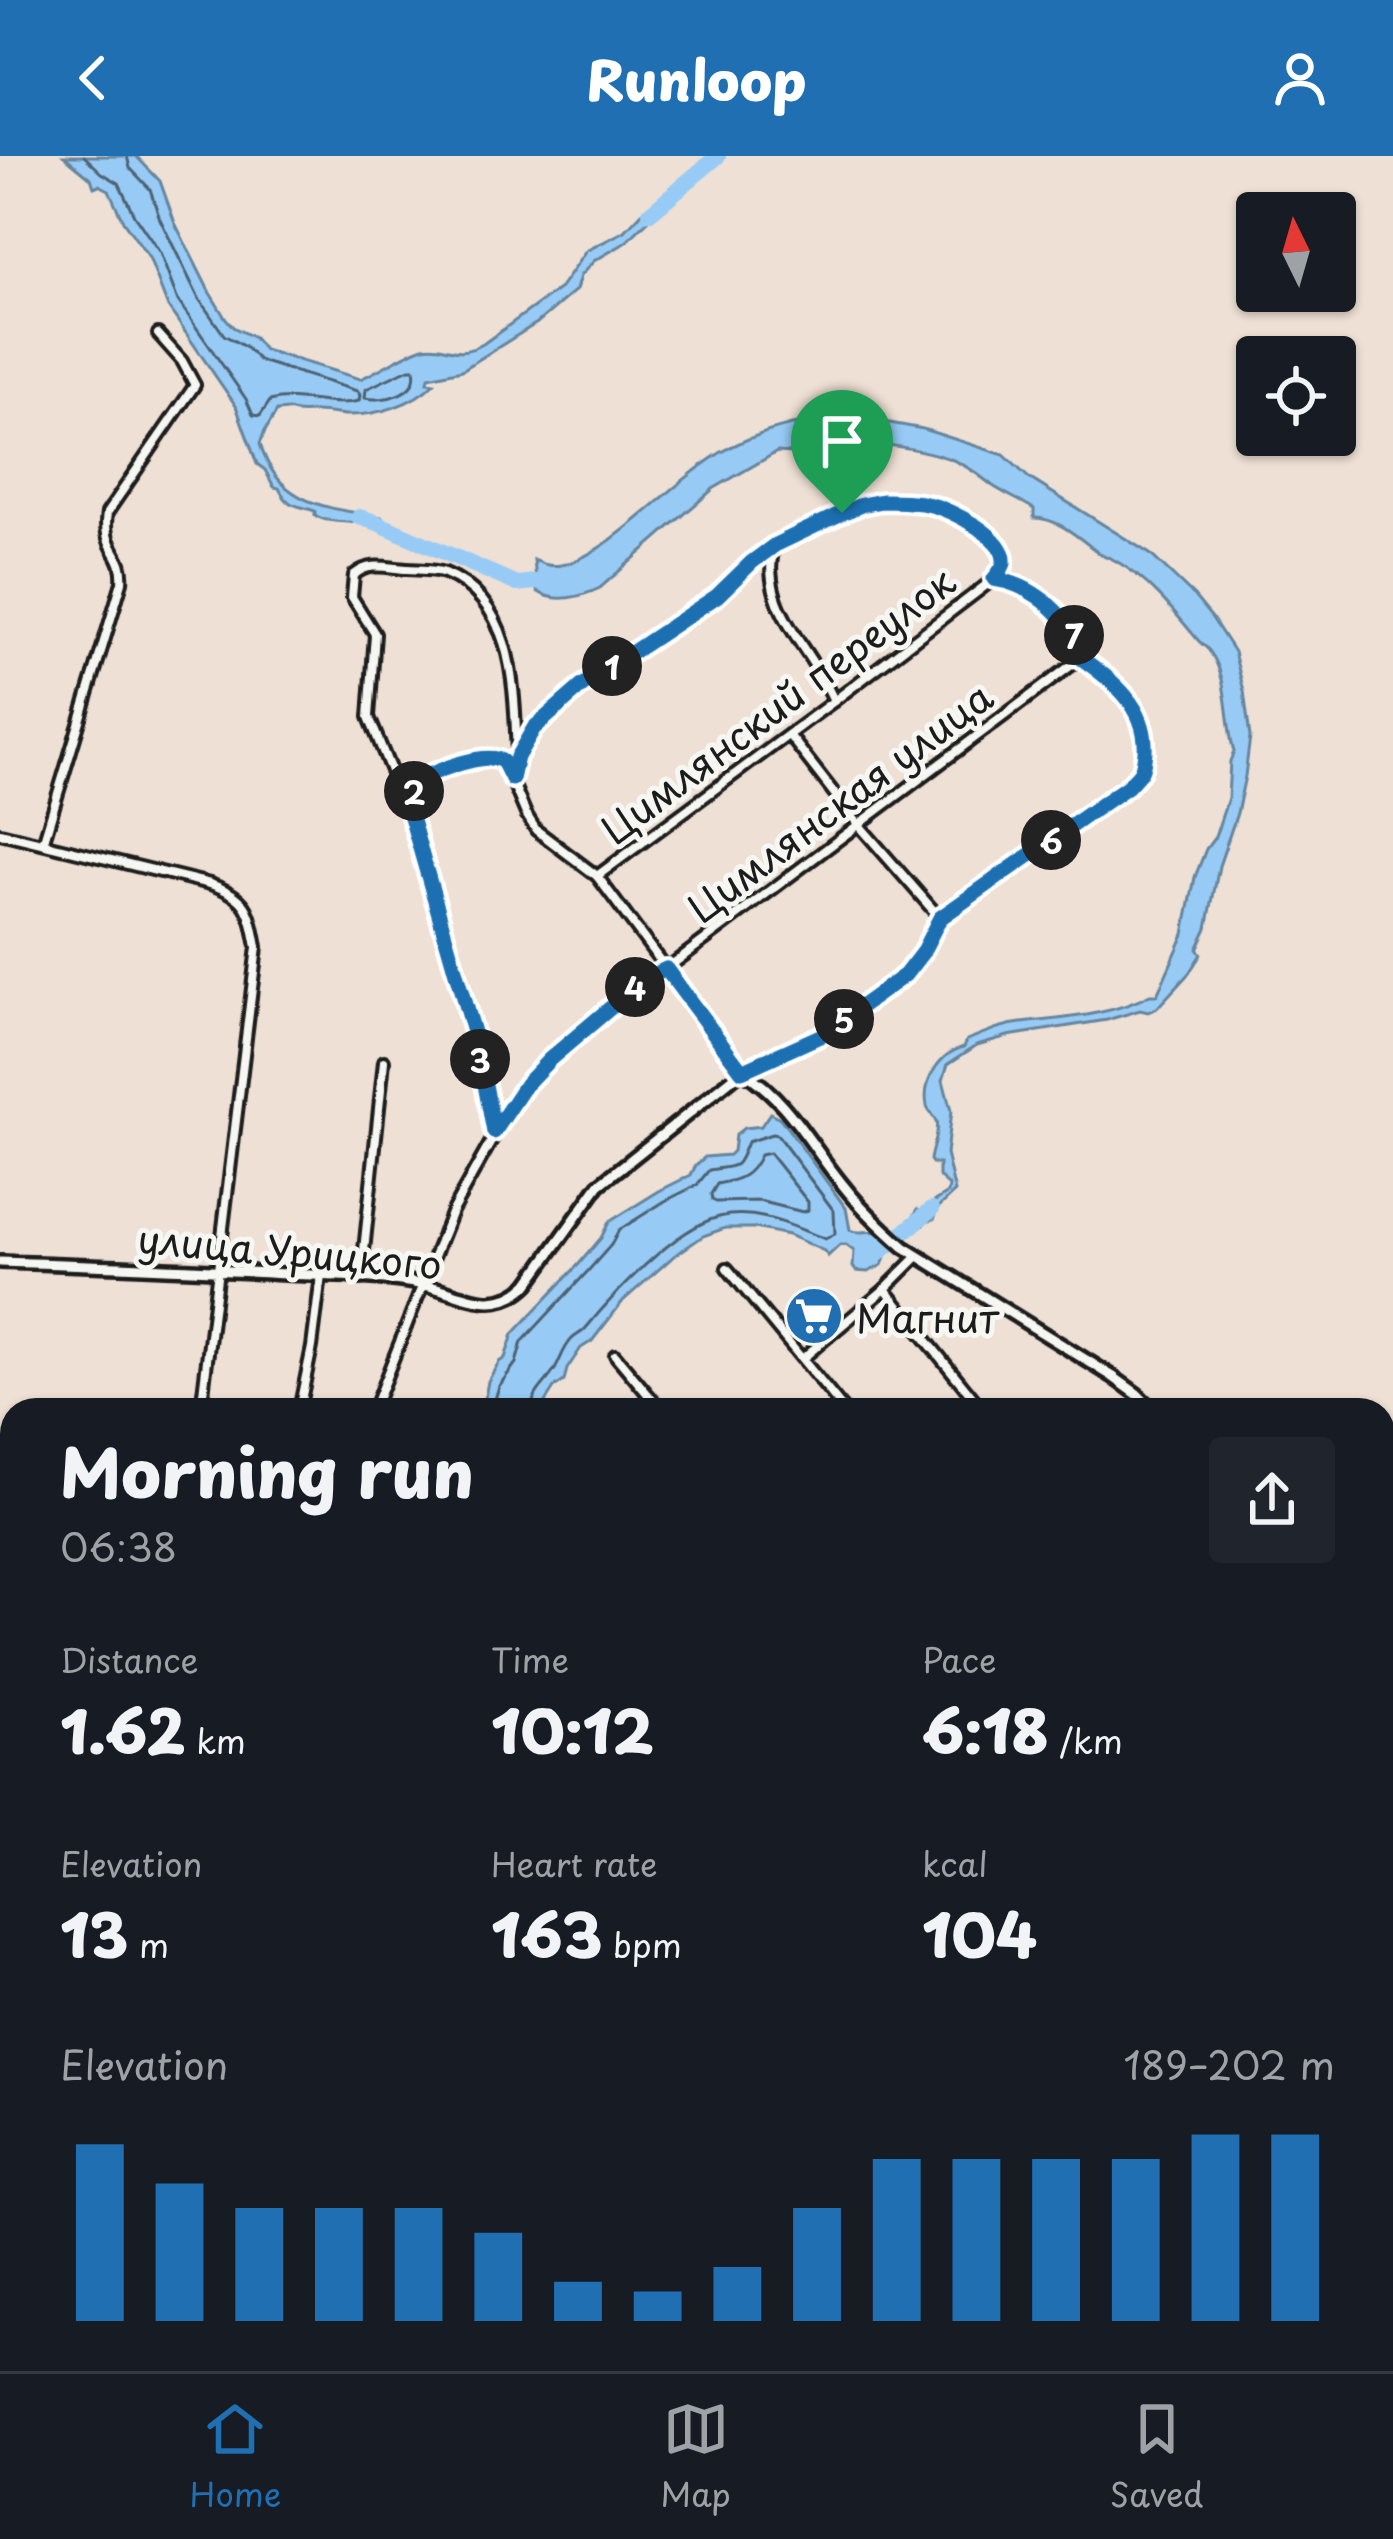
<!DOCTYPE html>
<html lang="en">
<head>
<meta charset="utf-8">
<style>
	:root { --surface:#171b24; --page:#20242c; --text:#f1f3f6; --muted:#9ea1a6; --line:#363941; --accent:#1f6fb2 }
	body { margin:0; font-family:"Playpen Sans",sans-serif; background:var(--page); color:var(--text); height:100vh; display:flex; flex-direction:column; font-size:45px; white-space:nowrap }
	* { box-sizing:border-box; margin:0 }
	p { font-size:39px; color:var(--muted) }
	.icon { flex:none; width:66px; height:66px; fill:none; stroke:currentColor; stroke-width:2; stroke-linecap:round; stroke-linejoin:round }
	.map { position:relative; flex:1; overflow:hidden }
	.drawer { position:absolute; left:0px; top:1242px; width:1395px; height:975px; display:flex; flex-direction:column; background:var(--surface); border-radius:36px 36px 0 0; box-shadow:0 3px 9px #0004 }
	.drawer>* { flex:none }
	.needle { width:78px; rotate:355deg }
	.tools { position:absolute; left:1236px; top:36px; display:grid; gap:24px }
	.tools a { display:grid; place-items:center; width:120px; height:120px; border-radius:12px; background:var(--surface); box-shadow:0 3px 9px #0004; font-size:60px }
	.pin { position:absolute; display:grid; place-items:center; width:102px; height:102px; color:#fff; margin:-123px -51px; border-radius:50% 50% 50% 0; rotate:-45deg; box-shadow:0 0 12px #0007 }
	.pin .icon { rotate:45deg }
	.km { position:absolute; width:60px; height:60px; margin:-30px; border-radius:50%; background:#222; color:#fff; font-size:33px; line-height:60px; text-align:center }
	.round { display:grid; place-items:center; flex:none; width:126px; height:126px; border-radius:12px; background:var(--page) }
	.headline { display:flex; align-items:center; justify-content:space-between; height:204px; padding:0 60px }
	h1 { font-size:66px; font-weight:800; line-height:90px }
	.figures { display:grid; grid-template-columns:repeat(3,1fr); gap:18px; height:204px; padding:12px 60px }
	.figures div { display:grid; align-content:center }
	.figures b { font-size:60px; font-weight:800 }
	.figures small { font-size:33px; font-weight:400 }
	.figures p { font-size:33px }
	.chart { height:336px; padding:24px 60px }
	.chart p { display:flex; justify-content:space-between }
	.chart svg { width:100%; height:216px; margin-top:12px; stroke:var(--accent); stroke-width:6 }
	header { display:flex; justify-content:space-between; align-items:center; height:156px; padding:0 60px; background:var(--accent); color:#fff; font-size:54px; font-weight:800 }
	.dock { display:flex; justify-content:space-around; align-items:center; height:168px; border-top:3px solid var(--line); background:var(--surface); font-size:33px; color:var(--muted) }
	.dock a { display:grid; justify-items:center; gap:6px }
	.dock .on { color:var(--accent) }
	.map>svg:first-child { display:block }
	.water { fill:#97cbf5; stroke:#66859e; stroke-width:3 }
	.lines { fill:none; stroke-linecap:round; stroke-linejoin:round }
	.shore { stroke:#4d6273; stroke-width:3 }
	.river { stroke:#97cbf5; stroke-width:16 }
	.minor-casing { stroke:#1c1c1c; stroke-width:16 }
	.tertiary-casing { stroke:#1c1c1c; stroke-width:18 }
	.minor { stroke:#f6f6f2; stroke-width:8 }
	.tertiary { stroke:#f6f6f2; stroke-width:9 }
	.route-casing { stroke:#fff; stroke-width:24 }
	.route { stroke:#1f6fb2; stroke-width:15 }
	.labels { text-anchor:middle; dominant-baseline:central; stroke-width:10; stroke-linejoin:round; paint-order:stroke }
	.street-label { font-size:39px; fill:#1c1c1c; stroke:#f6f6f2 }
	.poi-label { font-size:39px; fill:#1c1c1c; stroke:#f6f6f2; text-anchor:start }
</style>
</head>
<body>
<header><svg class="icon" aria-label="back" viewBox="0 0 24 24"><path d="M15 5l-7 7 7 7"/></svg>Runloop<svg class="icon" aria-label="person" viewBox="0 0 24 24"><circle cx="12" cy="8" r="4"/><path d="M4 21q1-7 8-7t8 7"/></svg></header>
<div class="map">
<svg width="1393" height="2215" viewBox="0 0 1393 2215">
	<rect width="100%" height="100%" fill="#eee0d4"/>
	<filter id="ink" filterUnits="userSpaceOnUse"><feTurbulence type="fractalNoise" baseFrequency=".00833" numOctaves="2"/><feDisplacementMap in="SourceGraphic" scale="24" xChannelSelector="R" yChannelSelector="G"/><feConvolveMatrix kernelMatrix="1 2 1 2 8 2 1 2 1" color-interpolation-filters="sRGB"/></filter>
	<g filter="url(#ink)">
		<g class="water">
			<path d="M64 0H136L160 25 175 67 210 137 224 160 233 171 254 182 264 194 360 223C377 216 409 195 424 191 447 186 454 204 483 188L560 132 586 95 625 75 642 57 659 46H668L625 87 594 105 580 120 576 134 537 167 462 214 429 221 428 226 434 227C413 249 376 260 345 259 335 258 326 256 316 256 305 256 298 258 288 254L277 255 264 277 260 288C279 350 326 351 381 361L377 369C359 364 328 369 315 359V355C297 348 289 353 279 332L274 331 265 314 257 308 236 250 168 151 149 102 123 65 109 34 99 29 94 31 91 22Z"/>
			<path d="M835 262 890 267 923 273 1004 299 1029 322 1150 398 1194 440 1212 462 1234 496 1244 535 1250 581 1245 620 1237 657 1219 710 1207 772 1197 793 1201 798 1189 817 1157 852 1148 856 1140 854 1107 864 1008 880 977 889 948 908 943 924 951 955 946 998 955 1036 939 1051 934 1063 926 1065 924 1069 915 1065 914 1059 918 1053 924 1057 929 1049 948 1037 949 1030 939 1021V1008H933L930 1004C931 994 939 976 936 966 934 960 928 956 927 950 922 924 940 897 964 891L967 884C985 877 1001 869 1021 867 1064 862 1110 860 1150 839H1157L1184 778 1195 721 1206 693 1215 681 1228 642 1230 605 1234 596C1225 566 1229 521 1210 496 1207 491 1201 488 1197 483 1174 455 1148 423 1116 405 1100 396 1114 407 1099 397 1080 383 1059 362 1034 362V353C1021 345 1005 338 993 330 980 320 968 310 953 304 913 289 854 284 812 286L808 292 793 297 777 296 713 333 600 432C581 441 555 448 537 435L534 404C543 408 551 411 561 409 610 399 673 325 720 297 756 276 794 266 835 262Z"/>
			<path d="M770 957 780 962 846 1052 850 1074C861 1080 870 1071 882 1079L888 1095 882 1109 868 1116 856 1115 853 1111 854 1095 846 1089H840L828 1100 824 1095 788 1079 755 1072H725L703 1080 674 1100 623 1145 592 1185 581 1192 567 1213 564 1225 554 1232 540 1254H479L485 1242 488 1225 499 1206 505 1202 513 1178 579 1108 601 1082 609 1066 659 1035 691 1019 696 1009 705 1001 729 999 733 995 735 979 744 972 761 970Z"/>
			<polygon points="12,1418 12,1480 0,1487 0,1423"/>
			<polygon points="0,2157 12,2168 12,2205 47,2205 58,2215 0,2215"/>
		</g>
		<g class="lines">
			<g class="shore">
				<path d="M84 0 102 17 119 27 134 59 160 97 178 145 246 243 253 259 260 260 270 245C298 237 330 252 359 245L360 239 357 235 260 205 245 191 224 179 199 143 160 63 150 33 130 12 127 0"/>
				<path d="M409 213H414C420 238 384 246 365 242L366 233Z"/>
				<path d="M769 997 808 1046V1054L803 1056 759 1045 716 1046 712 1044 711 1038 717 1028C738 1024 750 1021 760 999Z"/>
				<path d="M492 1254 499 1230 516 1207 522 1186 588 1115 611 1089 619 1074 665 1045 697 1029 709 1014C739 1009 736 1014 747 986L772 978 777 979 834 1055 835 1078 825 1083C791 1070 757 1052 719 1061 675 1072 614 1138 586 1172 582 1177 576 1179 572 1183 563 1192 560 1206 554 1215 545 1229 533 1236 531 1254"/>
			</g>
			<g class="river">
				<polyline points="650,57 718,0"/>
				<polyline points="359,361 375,366 517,428 553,424"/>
				<polyline points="872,1095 878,1098 932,1053"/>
			</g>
			<g class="minor-casing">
				<g id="minor">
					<path d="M774 391C758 451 813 494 834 545"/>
					<polyline points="789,579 858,668 940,762"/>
					<path d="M512 622C516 604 521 588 534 573 573 524 659 480 712 444 727 433 738 419 752 406 777 383 832 356 866 348 886 344 909 344 929 349 950 353 1009 381 1004 408 1003 412 996 420 994 423L834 545 597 720"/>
					<path d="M411 661 418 625 427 619 482 602 495 601 504 606 526 658 536 674 597 720 742 915 821 880 905 819 922 797 940 762 1128 630C1132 625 1138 620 1141 615 1144 609 1144 602 1145 596 1148 551 1113 525 1081 502 1073 461 1034 429 994 423"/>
					<path d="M0 677 210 728C248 741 250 754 257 791L201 1254"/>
					<path d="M43 687 122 426C125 395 101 395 107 357L195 229 182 205 158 178"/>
					<path d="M494 975 479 897 416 676 369 561 375 478 352 441 354 419C370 405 388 412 407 413 420 414 433 413 445 417 516 446 514 536 517 599"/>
					<polyline points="727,1112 844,1254"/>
					<polyline points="361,1123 384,905"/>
					<polyline points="885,1133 983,1254"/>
					<polyline points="615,1199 661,1254"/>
					<polyline points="803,1202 885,1133 917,1101"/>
					<polyline points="299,1254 312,1191 321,1120"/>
					<polyline points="373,1254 452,1055 515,943 550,903 628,837 649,821 666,813 1081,502"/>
					<polyline points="0,1290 12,1292"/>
					<polyline points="0,1390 12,1388"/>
					<polyline points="0,1574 6,1522 12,1519"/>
					<polyline points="1383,1830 1393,1829"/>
					<polyline points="0,2030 12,2031"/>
					<polyline points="0,2143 12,2152"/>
					<polyline points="69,2205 79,2215"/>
					<polyline points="348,2205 351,2215"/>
					<polyline points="691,2205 694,2215"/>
					<polyline points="1096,2205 1100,2215"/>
					<polyline points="1220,2205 1223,2215"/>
					<polyline points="174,2215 183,2205"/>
				</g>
			</g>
			<g class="tertiary-casing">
				<g id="tertiary">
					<path d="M0 1106C96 1109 191 1112 286 1118 331 1120 380 1120 425 1129 463 1137 495 1161 528 1128L599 1029 742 915C788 943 810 989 843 1029 861 1052 882 1072 904 1091L1112 1220 1137 1238 1153 1254"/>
					<polyline points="1383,2203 1393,2208"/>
					<polyline points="524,2215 582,2205"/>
				</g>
			</g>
			<use href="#minor" class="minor"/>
			<use href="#tertiary" class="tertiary"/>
		</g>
	</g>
	<g class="lines" filter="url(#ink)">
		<g class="route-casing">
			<path id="route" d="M882 345C899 345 915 345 931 349 951 354 1007 381 1004 407 1003 412 997 419 994 423 1034 429 1073 461 1081 502 1113 525 1148 551 1145 596 1144 602 1144 609 1141 615 1138 620 1132 625 1128 630L940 762 922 797 905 819 820 880 742 915 666 813 649 821 628 837 550 903 526 928 494 976 479 897 411 661 418 625C432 616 489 593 503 606 504 607 511 621 512 623L517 601 534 572 582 530 717 440 752 406 775 389 842 357 861 349Z"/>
		</g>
		<use href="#route" class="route"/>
	</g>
	<defs>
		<g id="supermarket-disc" transform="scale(3)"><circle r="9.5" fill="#1f6fb2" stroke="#f6f6f2"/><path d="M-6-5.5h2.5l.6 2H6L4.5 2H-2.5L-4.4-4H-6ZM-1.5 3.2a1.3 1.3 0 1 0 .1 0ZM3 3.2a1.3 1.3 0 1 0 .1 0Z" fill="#fff"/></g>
	</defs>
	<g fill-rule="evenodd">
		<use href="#supermarket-disc" x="814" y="1160"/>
	</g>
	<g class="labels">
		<g class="street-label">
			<text transform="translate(777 548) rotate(-37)">Цимлянский переулок</text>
			<text transform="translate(839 645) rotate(-37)">Цимлянская улица</text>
			<text transform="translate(290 1094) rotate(5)">улица Урицкого</text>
		</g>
		<g class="poi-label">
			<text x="856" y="1160">Магнит</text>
		</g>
	</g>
</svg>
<div class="tools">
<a><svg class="needle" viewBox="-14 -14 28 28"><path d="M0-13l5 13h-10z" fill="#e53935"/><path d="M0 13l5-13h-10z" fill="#9ea1a6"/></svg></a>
<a><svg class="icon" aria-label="locate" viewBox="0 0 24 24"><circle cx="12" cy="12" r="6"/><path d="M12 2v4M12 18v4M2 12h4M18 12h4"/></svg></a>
</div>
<div class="pin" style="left:842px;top:357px;background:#1e9e55"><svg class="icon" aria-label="arrive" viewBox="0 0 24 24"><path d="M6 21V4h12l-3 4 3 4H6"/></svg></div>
<b class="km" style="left:612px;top:510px">1</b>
<b class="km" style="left:414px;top:635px">2</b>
<b class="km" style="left:480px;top:903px">3</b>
<b class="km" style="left:635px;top:831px">4</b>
<b class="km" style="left:844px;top:863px">5</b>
<b class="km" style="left:1051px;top:684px">6</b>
<b class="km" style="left:1074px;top:479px">7</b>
<section class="drawer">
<div class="headline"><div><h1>Morning run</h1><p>06:38</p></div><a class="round"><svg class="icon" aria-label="share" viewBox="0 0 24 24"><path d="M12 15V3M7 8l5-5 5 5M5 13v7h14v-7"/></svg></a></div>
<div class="figures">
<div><p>Distance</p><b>1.62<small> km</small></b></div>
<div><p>Time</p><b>10:12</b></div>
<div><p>Pace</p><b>6:18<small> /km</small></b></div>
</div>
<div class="figures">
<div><p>Elevation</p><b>13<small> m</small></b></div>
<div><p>Heart rate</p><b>163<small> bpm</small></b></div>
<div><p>kcal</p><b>104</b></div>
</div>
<div class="chart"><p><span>Elevation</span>189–202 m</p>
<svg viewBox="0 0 160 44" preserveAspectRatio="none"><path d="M5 44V8M15 44V16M25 44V21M35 44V21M45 44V21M55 44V26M65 44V36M75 44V38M85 44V33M95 44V21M105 44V11M115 44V11M125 44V11M135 44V11M145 44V6M155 44V6"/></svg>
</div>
</section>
</div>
<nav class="dock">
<a class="on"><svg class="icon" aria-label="home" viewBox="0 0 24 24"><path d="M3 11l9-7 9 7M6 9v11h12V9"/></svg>Home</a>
<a><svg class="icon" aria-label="map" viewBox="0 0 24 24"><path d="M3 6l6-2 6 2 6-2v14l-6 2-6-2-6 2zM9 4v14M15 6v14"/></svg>Map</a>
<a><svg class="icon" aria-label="saved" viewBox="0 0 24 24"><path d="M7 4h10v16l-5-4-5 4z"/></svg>Saved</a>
</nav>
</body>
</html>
